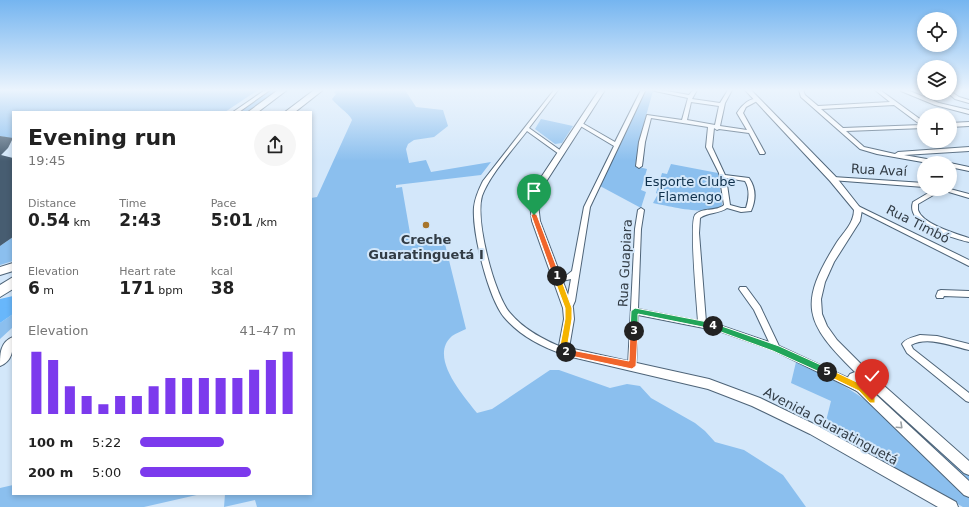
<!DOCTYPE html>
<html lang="en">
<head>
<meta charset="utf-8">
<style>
	:root { --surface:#fff; --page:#f6f6f6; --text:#222; --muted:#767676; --accent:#7c3aed }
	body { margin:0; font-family:"DejaVu Sans",sans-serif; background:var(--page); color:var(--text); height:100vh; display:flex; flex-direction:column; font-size:15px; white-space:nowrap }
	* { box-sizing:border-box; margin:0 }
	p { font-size:13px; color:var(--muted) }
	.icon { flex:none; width:22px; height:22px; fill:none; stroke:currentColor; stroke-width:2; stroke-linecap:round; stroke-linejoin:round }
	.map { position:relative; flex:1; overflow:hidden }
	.panel { position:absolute; left:12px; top:111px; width:300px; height:384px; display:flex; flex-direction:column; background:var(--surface); border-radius:0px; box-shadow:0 2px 6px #0003 }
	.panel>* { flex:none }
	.tools { position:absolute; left:917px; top:12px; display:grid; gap:8px }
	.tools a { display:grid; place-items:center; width:40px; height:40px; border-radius:50%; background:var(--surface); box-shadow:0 2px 6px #0003; font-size:20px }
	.pin { position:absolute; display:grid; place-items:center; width:34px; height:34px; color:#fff; margin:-41px -17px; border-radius:50% 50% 50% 0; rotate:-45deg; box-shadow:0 0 4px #0007 }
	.pin .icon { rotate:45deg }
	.km { position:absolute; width:20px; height:20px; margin:-10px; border-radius:50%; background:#222; color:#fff; font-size:11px; line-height:20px; text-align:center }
	.round { display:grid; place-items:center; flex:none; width:42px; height:42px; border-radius:21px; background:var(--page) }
	.head { display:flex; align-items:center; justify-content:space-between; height:68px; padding:0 16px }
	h1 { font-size:22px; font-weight:600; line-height:30px }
	.stats { display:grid; grid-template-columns:repeat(3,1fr); gap:6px; height:68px; padding:4px 16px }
	.stats div { display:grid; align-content:center }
	.stats b { font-size:17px; font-weight:600 }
	.stats small { font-size:11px; font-weight:400 }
	.stats p { font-size:11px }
	.chart { height:112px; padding:8px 16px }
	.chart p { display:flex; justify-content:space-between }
	.chart svg { width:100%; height:72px; margin-top:4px; stroke:var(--accent); stroke-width:6 }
	ul { padding:0 16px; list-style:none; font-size:13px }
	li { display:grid; grid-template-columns:64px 48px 1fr; align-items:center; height:30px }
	li i { height:10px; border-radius:5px; background:var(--accent) }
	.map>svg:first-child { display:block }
	.green { fill:#8bbfee }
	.water { fill:#68b7fb }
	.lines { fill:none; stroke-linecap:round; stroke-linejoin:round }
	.river { fill:#68b7fb; fill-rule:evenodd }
	.building { fill:#475d71 }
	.minor-casing { stroke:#4e6478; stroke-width:2 }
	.tertiary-casing { stroke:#4e6478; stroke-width:2 }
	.trunk-casing { stroke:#4e6478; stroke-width:2 }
	.minor { fill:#fff; fill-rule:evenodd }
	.tertiary { fill:#fff; fill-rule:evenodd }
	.trunk { fill:#fff; fill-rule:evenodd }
	.oneway { stroke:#989ea2 }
	.split-1 { fill:#f0652b; stroke:#fff }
	.split-2 { fill:#f5b400; stroke:#fff }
	.split-3 { fill:#f0652b; stroke:#fff }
	.split-4 { fill:#22a559; stroke:#fff }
	.split-5 { fill:#22a559; stroke:#fff }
	.split-6 { fill:#f5b400; stroke:#fff }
	.poi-dot { fill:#a7752b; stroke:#d3e7fa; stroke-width:1.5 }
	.labels { text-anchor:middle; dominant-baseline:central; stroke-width:4; stroke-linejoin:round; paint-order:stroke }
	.street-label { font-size:13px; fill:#323c45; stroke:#d3e7fa }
	.park-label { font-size:13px; fill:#0f304b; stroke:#d3e7fa }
	.poi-label { font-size:13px; font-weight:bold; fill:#323c45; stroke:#d3e7fa }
</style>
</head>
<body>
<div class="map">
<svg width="969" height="507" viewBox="0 0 969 507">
	<rect width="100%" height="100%" fill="#d3e7fa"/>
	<g class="green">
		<polygon points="0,90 258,90 225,112 13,112 13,139 0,136"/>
		<polygon points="271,90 279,90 247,112 239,112"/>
		<path d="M338 90H405L416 107 443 110 448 126 434 137 414 140 408 144 406 149 409 163 426 160 431 172 491 162 481 175 396 185V188L402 187 411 239 443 236 466 329C462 331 456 333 452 336 428 357 464 396 477 413L492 409 550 370H559L610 388 627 384 640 386 651 398 695 423 705 431 715 442 744 450 783 475 806 507H257L255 500 224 507 225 494H311V198L317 197 352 120C351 115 336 105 332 99L336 94 334 92Z"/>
		<polygon points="646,90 653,91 639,141 635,166 647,169 641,190 646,192 641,208 600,186"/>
		<polygon points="541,119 573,126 562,143 555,144 535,129"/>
		<path d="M671 164 718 173 722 205C710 217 668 206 653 203L658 194 656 193 662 173 667 174Z"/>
		<polygon points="13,237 13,261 0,265 0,246"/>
		<polygon points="13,314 13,327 0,339 0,323"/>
		<path d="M796 362C825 375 851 388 876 408L969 494V507H963L824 429 831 401 791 383Z"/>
		<polygon points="877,390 969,473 969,484 870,393"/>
		<polygon points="13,485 13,494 201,494 144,507 0,507 0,488"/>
	</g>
	<polygon class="water" points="13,299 13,314 0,323 0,308"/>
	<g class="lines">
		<polygon class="river" points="13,296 13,306 0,309 0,299"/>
	</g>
	<polygon class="building" points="0,136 13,138 8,148 1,155 13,158 13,237 0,246"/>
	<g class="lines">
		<g class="minor-casing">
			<g id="minor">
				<polygon points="265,90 270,90 239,112 233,112"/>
				<path d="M554 90H558L529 128 564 153 561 155 559 154 527 131C513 149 489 176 482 196 475 220 494 294 510 313 524 330 546 341 566 349L567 351 566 353 563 354C542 347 519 335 504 317 488 297 472 232 474 207 475 198 479 189 483 181Z"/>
				<polygon points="641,90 645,91 590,207 575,301 571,310 565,310 564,308 567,301 571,279 558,282 555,281 554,279 555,277 567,275 572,271 584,207 614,146 577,124 580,122 582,123 615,142"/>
				<path d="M653 90H661L689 95 693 90H697L692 99 720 103 728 90H732L725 103 720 126 747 130 737 113C741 106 751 96 759 100L746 107 743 113 765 153 764 154H760L749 133 719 129 717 130 714 128 712 147 725 175 749 178C756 188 756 200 751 211L741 212 727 208C719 214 708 212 700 218L699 233 706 322 719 325 769 342 754 310 739 289 740 287H746L760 306 779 346 861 384 862 387 861 390 858 391 855 390 773 350 719 331 638 315 636 366 635 369 632 370 629 369 628 366 635 229 638 210 641 208 644 210 641 229 638 309 698 321C697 305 689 223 695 215 702 207 716 212 724 205L719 173 706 147 708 127 651 118 645 142 642 166 639 168 636 166 639 142 647 115 682 120 688 98 655 91ZM691 102 719 106 715 125 687 120ZM726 178 745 181C750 189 749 199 746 208H741L730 205Z"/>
				<path d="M799 90H803L805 95 818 106 890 102 875 90H880L924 122V128L846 131 864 147 895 154 898 152 969 147V151L904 155 938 161 941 163H928L877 154 860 149 801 97ZM894 105 921 125 843 128 821 109Z"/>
				<polygon points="901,90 907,90 939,103 969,110 969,114 935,105 901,91"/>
				<polygon points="950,91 959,97 969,100 969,103 955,99 948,93 950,93"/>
				<polygon points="969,122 969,126 950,127 950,123"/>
				<polygon points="950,163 969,167 969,171 950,167"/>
				<polygon points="833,177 924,183 924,187 831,180 830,179"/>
				<path d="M935 189H950L969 194V198L942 190 918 204C918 205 918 210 918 210 922 224 957 234 969 238V242C953 238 905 225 913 202Z"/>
				<polygon points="856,205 969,260 969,266 854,208 853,207 854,206"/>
				<polygon points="941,290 969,291 969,297 944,296 943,298 937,298 936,296 938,291"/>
				<path d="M920 335 937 336 969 344V350C951 346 928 336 911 345L913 349 969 393V402L966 401 907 353 902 344C906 338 914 337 920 335Z"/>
			</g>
		</g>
		<g class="tertiary-casing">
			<g id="tertiary">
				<polygon points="599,90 605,90 542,188 538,204 540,221 573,308 574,319 569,348 709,379 760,398 818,426 956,502 958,507 938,507 810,434 752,406 708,389 559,354 558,351 564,319 563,308 532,221 530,204 534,188"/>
				<path d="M745 90H751L836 177 862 210 860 221 834 262 825 282 821 299 822 314 827 326 837 340 873 376 969 461V475L964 473 876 393H874L969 481V497L964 495 858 392 851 387 848 377 850 374 855 372C804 322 798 304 837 242 843 233 854 223 854 210L830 181Z"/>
			</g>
		</g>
		<g class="trunk-casing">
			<g id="trunk">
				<polygon points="278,90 287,90 258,112 248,112"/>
				<polygon points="314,90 323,90 295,112 285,112"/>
				<polygon points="13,263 13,271 0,275 0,267"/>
				<polygon points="13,277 13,289 0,297 0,285"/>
				<path d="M13 337C13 349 13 361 0 366 0 354 0 342 13 337Z"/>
			</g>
		</g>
		<use href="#minor" class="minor"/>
		<use href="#tertiary" class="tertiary"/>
		<use href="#trunk" class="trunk"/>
	</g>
	<defs><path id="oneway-chevron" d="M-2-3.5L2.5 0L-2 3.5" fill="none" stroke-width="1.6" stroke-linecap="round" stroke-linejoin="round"/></defs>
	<use class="oneway" href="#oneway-chevron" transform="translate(900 426) rotate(43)"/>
	<linearGradient id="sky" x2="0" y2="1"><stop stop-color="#75b5f0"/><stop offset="0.56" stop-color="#ebf4fd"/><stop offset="1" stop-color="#ebf4fd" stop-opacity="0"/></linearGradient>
	<rect width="969" height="161" fill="url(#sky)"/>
	<polygon class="split-1" points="534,213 537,215 560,276 559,277 553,276 531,215"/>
	<polygon class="split-2" points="557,273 560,276 572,308 572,319 567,349 570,352 566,355 559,351 565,319 565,308 553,276"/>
	<polygon class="split-3" points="634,328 638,331 636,366 632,369 566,355 562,352 566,349 629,361 630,331"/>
	<polygon class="split-4" points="635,308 713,323 717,326 713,329 638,314 638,331 634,334 630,331 631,311"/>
	<polygon class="split-5" points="713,323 779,346 830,369 831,372 827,375 824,374 773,351 710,328 709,326"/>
	<polygon class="split-6" points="827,368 865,386 875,397 875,403 870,403 859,391 824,374 824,369"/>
	<circle class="poi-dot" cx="426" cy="225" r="4"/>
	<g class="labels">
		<g class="street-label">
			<text transform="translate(879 170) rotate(3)">Rua Avaí</text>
			<text transform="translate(918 224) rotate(27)">Rua Timbó</text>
			<text transform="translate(625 263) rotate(-87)">Rua Guapiara</text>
			<text transform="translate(831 426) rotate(28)">Avenida Guaratinguetá</text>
		</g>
		<g class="park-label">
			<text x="690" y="181">Esporte Clube<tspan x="690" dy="15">Flamengo</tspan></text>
		</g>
		<g class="poi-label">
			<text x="426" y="239">Creche<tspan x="426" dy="15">Guaratinguetá I</tspan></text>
		</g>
	</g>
</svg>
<div class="tools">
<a><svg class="icon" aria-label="locate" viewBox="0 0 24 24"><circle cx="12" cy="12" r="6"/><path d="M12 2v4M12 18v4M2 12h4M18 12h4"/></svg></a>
<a><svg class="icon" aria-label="layers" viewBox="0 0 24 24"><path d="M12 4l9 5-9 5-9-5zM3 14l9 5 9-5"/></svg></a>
<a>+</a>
<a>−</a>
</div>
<div class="pin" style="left:534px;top:215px;background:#1e9e55"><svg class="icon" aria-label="arrive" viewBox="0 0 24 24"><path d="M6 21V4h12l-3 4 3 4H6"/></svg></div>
<div class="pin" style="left:872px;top:400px;background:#d93025"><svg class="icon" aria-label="check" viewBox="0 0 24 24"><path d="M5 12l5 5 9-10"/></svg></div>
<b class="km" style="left:557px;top:276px">1</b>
<b class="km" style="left:566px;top:352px">2</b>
<b class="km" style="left:634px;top:331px">3</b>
<b class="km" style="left:713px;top:326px">4</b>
<b class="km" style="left:827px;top:372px">5</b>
<section class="panel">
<div class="head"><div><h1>Evening run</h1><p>19:45</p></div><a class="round"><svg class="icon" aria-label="share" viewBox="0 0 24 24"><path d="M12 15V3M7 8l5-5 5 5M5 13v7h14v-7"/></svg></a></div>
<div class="stats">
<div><p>Distance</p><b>0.54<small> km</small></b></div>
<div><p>Time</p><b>2:43</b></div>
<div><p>Pace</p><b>5:01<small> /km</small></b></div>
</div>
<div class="stats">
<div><p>Elevation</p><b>6<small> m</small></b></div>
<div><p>Heart rate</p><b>171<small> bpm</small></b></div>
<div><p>kcal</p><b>38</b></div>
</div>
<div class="chart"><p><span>Elevation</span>41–47 m</p>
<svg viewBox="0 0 160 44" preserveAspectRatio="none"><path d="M5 44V6M15 44V11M25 44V27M35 44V33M45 44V38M55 44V33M65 44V33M75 44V27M85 44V22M95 44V22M105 44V22M115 44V22M125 44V22M135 44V17M145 44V11M155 44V6"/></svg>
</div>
<ul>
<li><b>100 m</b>5:22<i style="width:54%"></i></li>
<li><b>200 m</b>5:00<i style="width:71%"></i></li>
</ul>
</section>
</div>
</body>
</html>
